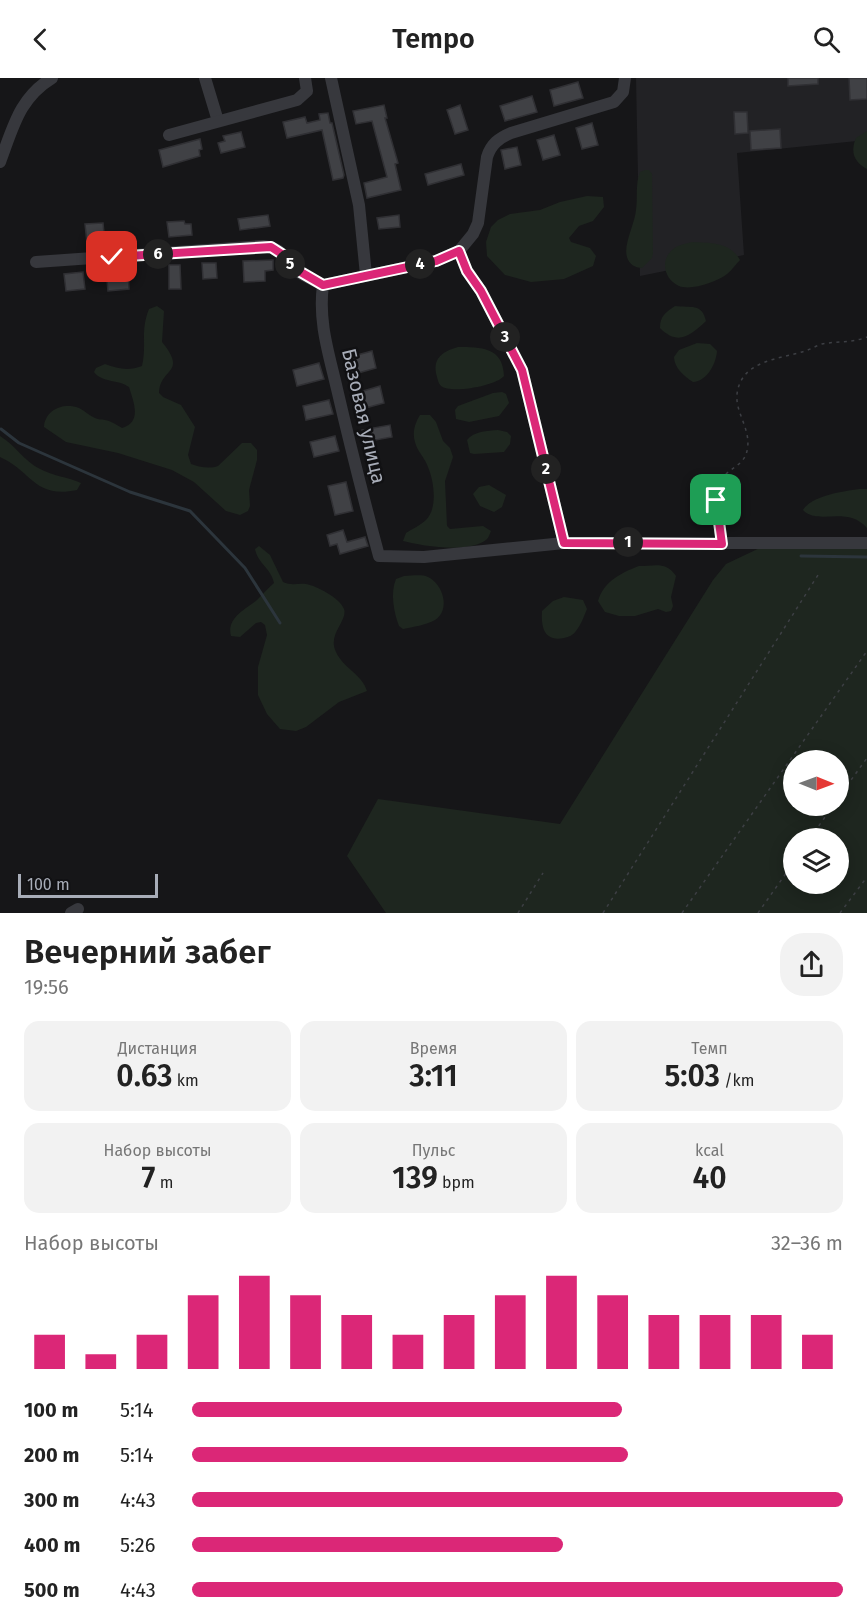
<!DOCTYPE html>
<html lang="ru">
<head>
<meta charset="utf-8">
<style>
	:root { --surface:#fff; --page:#f2f2f2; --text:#222; --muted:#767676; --accent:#db2777 }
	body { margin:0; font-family:"Fira Sans",sans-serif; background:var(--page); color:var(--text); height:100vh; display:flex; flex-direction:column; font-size:22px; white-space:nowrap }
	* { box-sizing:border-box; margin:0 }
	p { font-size:20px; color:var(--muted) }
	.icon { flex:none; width:33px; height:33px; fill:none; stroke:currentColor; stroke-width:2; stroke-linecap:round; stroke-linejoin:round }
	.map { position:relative; height:835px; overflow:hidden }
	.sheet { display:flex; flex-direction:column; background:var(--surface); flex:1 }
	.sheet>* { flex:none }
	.needle { width:39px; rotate:91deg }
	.fabs { position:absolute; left:783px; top:672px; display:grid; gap:12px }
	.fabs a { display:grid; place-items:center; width:66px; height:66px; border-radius:50%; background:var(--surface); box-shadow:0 3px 15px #0003; font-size:30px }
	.scale { position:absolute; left:18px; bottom:15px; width:140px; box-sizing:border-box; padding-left:6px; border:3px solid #a8adb8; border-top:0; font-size:16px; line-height:21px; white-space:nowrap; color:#a8adb8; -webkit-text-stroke:4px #111113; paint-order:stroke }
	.pin { position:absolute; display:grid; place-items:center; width:51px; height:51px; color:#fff; margin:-26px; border-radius:12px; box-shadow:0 3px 9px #0006 }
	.km { position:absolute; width:30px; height:30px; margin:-15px; border-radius:50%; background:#222; color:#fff; font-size:16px; line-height:30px; text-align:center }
	.round { display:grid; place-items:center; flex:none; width:63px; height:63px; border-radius:24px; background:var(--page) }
	.overview { display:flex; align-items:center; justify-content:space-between; height:102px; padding:0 24px }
	h1 { font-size:33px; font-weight:600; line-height:45px }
	.stats { display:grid; grid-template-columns:repeat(3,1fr); gap:9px; height:102px; padding:6px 24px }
	.stats div { display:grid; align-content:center; border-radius:15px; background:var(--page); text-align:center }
	.stats b { font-size:30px; font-weight:600 }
	.stats small { font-size:16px; font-weight:400 }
	.stats p { font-size:16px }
	.chart { height:168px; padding:12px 24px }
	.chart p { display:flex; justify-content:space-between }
	.chart svg { width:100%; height:108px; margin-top:6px; stroke:var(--accent); stroke-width:6 }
	ul { padding:0 24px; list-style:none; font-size:20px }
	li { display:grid; grid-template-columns:96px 72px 1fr; align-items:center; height:45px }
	li i { height:15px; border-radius:8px; background:var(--accent) }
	header { display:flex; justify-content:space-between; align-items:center; height:78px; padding:0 24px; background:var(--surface); font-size:27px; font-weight:600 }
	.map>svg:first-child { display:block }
	.built { fill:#222225 }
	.green { fill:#1e261f; fill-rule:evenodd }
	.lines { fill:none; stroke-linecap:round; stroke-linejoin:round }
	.stream { stroke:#2c353c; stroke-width:3 }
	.building { fill:#404145; stroke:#303034; stroke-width:1.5 }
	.path { stroke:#3d3f44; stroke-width:1.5; stroke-dasharray:3 4.5; stroke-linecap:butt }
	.minor { stroke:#37383d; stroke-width:12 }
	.route-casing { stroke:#fff; stroke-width:12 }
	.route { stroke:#db2777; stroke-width:8 }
	.labels { text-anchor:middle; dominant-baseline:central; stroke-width:5; stroke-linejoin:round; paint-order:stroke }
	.street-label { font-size:20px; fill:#a8adb8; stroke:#111113 }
</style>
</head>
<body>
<header><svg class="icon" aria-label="back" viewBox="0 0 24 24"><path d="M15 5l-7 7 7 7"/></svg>Tempo<svg class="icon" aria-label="search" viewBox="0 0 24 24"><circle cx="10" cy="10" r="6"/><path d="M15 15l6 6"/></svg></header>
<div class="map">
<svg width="867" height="835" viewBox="0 0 867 835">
	<rect width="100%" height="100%" fill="#161618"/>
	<polygon class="built" points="636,0 867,0 867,62 737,75 744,177 640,198"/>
	<g class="green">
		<path d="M867 53V91C854 84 850 74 856 60Z"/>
		<path d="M645 92H649L652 96 653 175 652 180 642 190C635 190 629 186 627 179 623 167 635 145 636 132 638 119 635 107 640 94Z"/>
		<polygon points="587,118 603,119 604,129 593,143 579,148 569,160 571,164 590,170 596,178 593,188 564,201 531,204 505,197 487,178 486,164 491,149 498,142 510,136 540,132 560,124"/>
		<path d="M692 164C711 165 730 164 740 182 736 186 732 192 727 196 717 204 691 213 679 208 665 202 660 184 671 173 677 167 684 166 692 164Z"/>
		<path d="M157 228 164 233 162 264C188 296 160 289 159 315L163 319 181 327 195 349 188 377 191 386C198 389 210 391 218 388L242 365H251L257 372V382L249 412 250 428 248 433 240 437 226 433 194 404 172 392 118 375 66 364 44 349C45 332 63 324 79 330 85 333 90 338 95 340 99 342 101 341 105 342 111 343 117 347 122 350 142 344 134 325 129 309 118 301 102 305 94 294L96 290 105 286C118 291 129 293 142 288 147 267 140 253 149 231Z"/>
		<path d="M675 228C691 230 702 225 706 243 690 258 678 268 660 250 660 238 666 234 675 228Z"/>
		<path d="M697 265 710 266 717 273C716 286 707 303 693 304 685 299 674 290 674 279L679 272Z"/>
		<path d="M458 269C481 269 503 269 504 298 496 308 451 316 441 308 438 305 438 302 437 299 432 281 441 274 458 269Z"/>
		<polygon points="502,314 506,316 509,325 499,338 469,344 456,341 455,332 458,328 493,315"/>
		<path d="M420 337H430L436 344 443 363 450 370 453 379 445 403 447 448 450 451 483 448 491 453C490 455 489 459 487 461 471 476 422 468 403 463L406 455C412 451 421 447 426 442 438 430 434 403 428 389 425 380 417 373 415 364 412 355 415 345 420 337Z"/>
		<path d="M498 352 507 354 511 358 510 366 504 374 474 376 470 375 467 362C474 353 487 353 498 352Z"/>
		<path d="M0 358C15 367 24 383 40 391 53 398 68 399 81 405L77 412C34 421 32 393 0 379Z"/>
		<polygon points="489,407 506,417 502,429 494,434 480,428 473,416 479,409"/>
		<path d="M859 411H867V450C847 427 818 448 803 432 811 418 844 413 859 411Z"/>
		<path d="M867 465V835H386L347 778 378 721 560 746 713 502 726 486 766 467ZM794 682H838V728H794ZM794 760H838V806H794Z"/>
		<path d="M259 468 270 477 283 504C291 508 298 505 306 506 317 508 340 520 344 531 348 543 327 556 336 574 343 590 362 596 367 613L339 624 306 649 296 653 280 651 267 636 258 617V589L267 557 265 547 261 544 256 545 240 559 231 558C226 540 246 531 257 522 263 516 268 510 274 505 271 490 258 486 255 471Z"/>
		<path d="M639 488C655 488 666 483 676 498L671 519 673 528 671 533 666 534 658 531 635 538H619L605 534 598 523C604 503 621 495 639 488Z"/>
		<path d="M404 498C412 498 421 496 428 499 443 506 451 532 435 542 426 547 413 549 403 551L399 548C394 535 390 515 396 501Z"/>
		<path d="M564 519 583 522 587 531C584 538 581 547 576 553 573 557 569 559 564 560 544 564 541 549 542 533L553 523Z"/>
	</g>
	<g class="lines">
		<g class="stream">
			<polyline points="1,351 19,365 130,414 190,433 245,490 280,545"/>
			<polyline points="801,478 867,479"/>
		</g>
	</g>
	<g class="building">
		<polygon points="788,0 818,0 818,6 788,8"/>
		<polygon points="849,0 867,0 867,21 850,22"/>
		<polygon points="578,4 583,20 554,28 550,12"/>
		<polygon points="532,18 537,34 505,43 500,28"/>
		<polygon points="384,27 387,40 385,40 398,85 395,86 401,112 367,120 364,105 387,99 372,43 356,46 353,33"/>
		<polygon points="460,27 468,52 455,56 447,32"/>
		<polygon points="734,34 747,34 748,55 735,56"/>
		<polygon points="328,35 330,45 332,45 344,97 343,100 333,102 322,52 287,60 283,44 305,39 307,45 320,42 319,36"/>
		<polygon points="592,45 598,67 582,71 576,50"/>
		<polygon points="780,51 781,70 751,72 750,53"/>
		<polygon points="241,54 245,69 221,75 218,65 225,63 223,58"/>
		<polygon points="554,57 560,77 543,82 537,62"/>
		<polygon points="200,61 202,71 199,72 200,78 163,89 159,72"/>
		<polygon points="517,69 521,87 505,91 501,72"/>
		<polygon points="461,86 464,97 428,107 425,96"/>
		<polygon points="268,137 270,148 240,152 238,141"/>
		<polygon points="399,137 400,149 379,151 377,140"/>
		<polygon points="184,143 185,146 191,146 192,157 169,159 167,144"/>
		<polygon points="103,145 104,155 115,154 116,163 87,165 85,146"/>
		<polygon points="273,182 273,192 265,193 265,203 244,204 243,183"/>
		<polygon points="202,185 216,185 217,200 203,201"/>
		<polygon points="169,187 180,187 181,211 169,211"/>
		<polygon points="128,191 129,211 108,213 106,192"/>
		<polygon points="83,194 85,211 66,213 64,196"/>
		<polygon points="372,273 376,290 351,297 346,280"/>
		<polygon points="319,285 324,301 297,308 293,292"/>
		<polygon points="380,308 384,325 358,332 353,316"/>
		<polygon points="329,322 333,336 306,342 303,328"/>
		<polygon points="390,347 392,359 365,364 362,352"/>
		<polygon points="335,358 339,373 314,379 310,364"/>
		<polygon points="346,404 353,433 335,437 328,408"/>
		<polygon points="343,452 347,464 365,459 368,468 340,476 337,466 330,468 327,457"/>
	</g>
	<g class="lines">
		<g class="path">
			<path d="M720 453C718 436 711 414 722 400 730 390 744 387 747 373 752 352 735 335 737 316 741 282 780 281 805 273 811 271 816 268 822 266 837 263 852 265 867 259"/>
			<polyline points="838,720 867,680"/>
			<polyline points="810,760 833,728"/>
			<polyline points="518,835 543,795"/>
			<polyline points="603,835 818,497"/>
			<polyline points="682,835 867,573"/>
			<polyline points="758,835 794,784"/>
			<polyline points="840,835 867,799"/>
		</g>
		<g class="minor">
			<polyline points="205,0 218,43"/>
			<polyline points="331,0 359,127 366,197"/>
			<polyline points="169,57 297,22 307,13 305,0"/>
			<path d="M0 84C13 50 19 20 52 0"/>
			<polyline points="459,173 467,193 481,213 522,292 564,465"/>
			<path d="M36 184 263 168C285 171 280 178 293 190 301 197 314 202 323 207L436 183 459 173 473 156 478 145 487 79C491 66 499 60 511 55L614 24 623 14 625 0"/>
			<path d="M323 207C318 244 329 276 337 311 350 367 364 422 379 478L424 479 564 465H867"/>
			<polyline points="71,835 78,831"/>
		</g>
	</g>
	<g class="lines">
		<g class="route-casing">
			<polyline id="route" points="112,179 271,169 285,178 292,189 323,207 436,183 459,173 467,193 481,213 522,292 564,465 722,466 716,422"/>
		</g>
		<use href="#route" class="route"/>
	</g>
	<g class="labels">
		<g class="street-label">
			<text transform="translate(364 338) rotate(77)">Базовая улица</text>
		</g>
	</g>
</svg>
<div class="fabs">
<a><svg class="needle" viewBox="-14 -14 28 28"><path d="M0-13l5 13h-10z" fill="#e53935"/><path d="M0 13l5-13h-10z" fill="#767676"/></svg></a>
<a><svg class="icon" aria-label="layers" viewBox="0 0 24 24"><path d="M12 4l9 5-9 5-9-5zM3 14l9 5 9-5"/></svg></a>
</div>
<div class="scale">100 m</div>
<div class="pin" style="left:716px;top:422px;background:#1e9e55"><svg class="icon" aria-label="arrive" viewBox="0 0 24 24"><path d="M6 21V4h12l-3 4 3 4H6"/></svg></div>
<div class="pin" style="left:112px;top:179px;background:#d93025"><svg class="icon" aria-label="check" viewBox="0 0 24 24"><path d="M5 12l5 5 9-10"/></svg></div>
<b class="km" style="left:628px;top:464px">1</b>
<b class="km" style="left:546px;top:391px">2</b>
<b class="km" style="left:505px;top:259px">3</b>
<b class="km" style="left:420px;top:186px">4</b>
<b class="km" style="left:290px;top:186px">5</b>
<b class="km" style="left:158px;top:176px">6</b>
</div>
<section class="sheet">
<div class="overview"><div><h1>Вечерний забег</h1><p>19:56</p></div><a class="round"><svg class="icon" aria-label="share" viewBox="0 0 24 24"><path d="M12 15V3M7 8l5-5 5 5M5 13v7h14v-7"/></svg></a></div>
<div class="stats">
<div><p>Дистанция</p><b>0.63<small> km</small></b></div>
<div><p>Время</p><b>3:11</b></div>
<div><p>Темп</p><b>5:03<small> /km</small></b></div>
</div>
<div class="stats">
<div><p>Набор высоты</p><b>7<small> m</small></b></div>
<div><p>Пульс</p><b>139<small> bpm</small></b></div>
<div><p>kcal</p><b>40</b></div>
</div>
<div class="chart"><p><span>Набор высоты</span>32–36 m</p>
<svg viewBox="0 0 160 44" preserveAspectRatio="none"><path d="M5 44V30M15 44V38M25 44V30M35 44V14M45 44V6M55 44V14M65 44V22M75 44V30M85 44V22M95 44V14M105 44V6M115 44V14M125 44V22M135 44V22M145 44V22M155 44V30"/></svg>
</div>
<ul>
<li><b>100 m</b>5:14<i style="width:66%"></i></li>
<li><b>200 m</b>5:14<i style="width:67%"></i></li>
<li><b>300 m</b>4:43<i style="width:100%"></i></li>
<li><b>400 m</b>5:26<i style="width:57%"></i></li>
<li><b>500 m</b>4:43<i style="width:100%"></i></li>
</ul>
</section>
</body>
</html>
